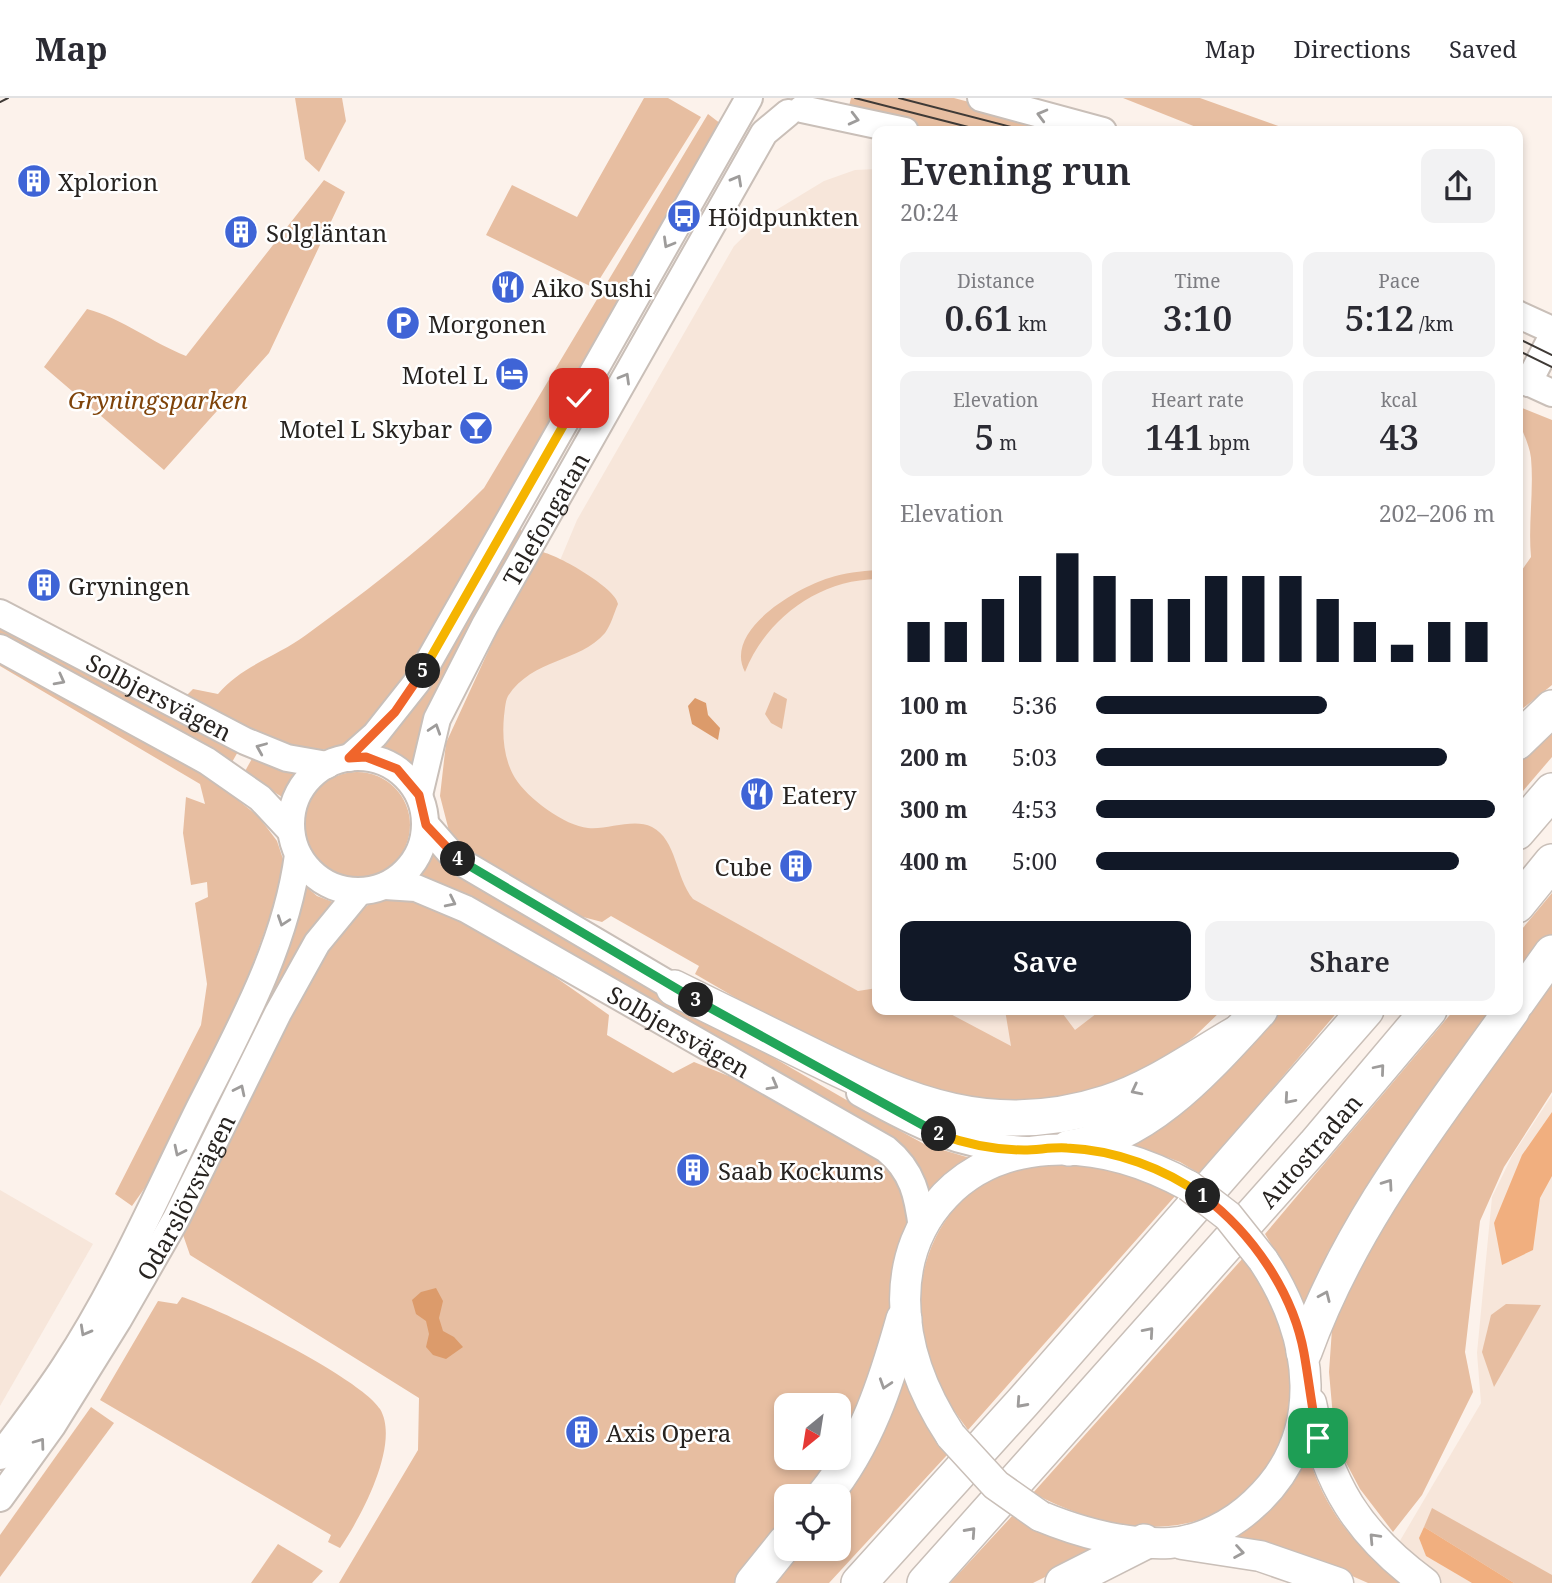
<!DOCTYPE html>
<html lang="en">
<head>
<meta charset="utf-8">
<style>
	:root { --surface:#fff; --page:#f2f2f3; --text:#2b2b33; --muted:#7c7c81; --line:#e1e1e2; --accent:#111827 }
	body { margin:0; font-family:"Noto Serif",serif; background:var(--page); color:var(--text); height:100vh; display:flex; flex-direction:column; font-size:26px; white-space:nowrap }
	* { box-sizing:border-box; margin:0 }
	p { font-size:23px; color:var(--muted) }
	.icon { flex:none; width:38px; height:38px; fill:none; stroke:currentColor; stroke-width:2; stroke-linecap:round; stroke-linejoin:round }
	.map { position:relative; flex:1; overflow:hidden }
	.details { position:absolute; left:872px; top:28px; width:651px; height:889px; display:flex; flex-direction:column; background:var(--surface); border-radius:14px; box-shadow:0 4px 10px #0003 }
	.details>* { flex:none }
	.needle { width:46px; rotate:210deg }
	.buttons { position:absolute; left:774px; top:1295px; display:grid; gap:14px }
	.buttons a { display:grid; place-items:center; width:77px; height:77px; border-radius:14px; background:var(--surface); box-shadow:0 4px 10px #0003; font-size:35px }
	.pin { position:absolute; display:grid; place-items:center; width:60px; height:60px; color:#fff; margin:-30px; border-radius:14px; box-shadow:0 4px 10px #0006 }
	.km { position:absolute; width:35px; height:35px; margin:-18px; border-radius:50%; background:#222; color:#fff; font-size:19px; line-height:35px; text-align:center }
	.round { display:grid; place-items:center; flex:none; width:74px; height:74px; border-radius:14px; background:var(--page) }
	.overview { display:flex; align-items:center; justify-content:space-between; height:119px; padding:0 28px }
	h1 { font-size:38px; font-weight:600; line-height:52px }
	.metrics { display:grid; grid-template-columns:repeat(3,1fr); gap:10px; height:119px; padding:7px 28px }
	.metrics div { display:grid; align-content:center; border-radius:14px; background:var(--page); text-align:center }
	.metrics b { font-size:35px; font-weight:600 }
	.metrics small { font-size:19px; font-weight:400 }
	.metrics p { font-size:19px }
	.chart { height:196px; padding:14px 28px }
	.chart p { display:flex; justify-content:space-between }
	.chart svg { width:100%; height:126px; margin-top:7px; stroke:var(--accent); stroke-width:6 }
	.action { display:flex; gap:14px; margin-top:auto; padding:14px 28px }
	.action a { flex:1; height:80px; border-radius:14px; background:var(--accent); color:#fff; font-size:28px; font-weight:600; line-height:80px; text-align:center }
	.action a+a { background:var(--page); color:var(--text) }
	ul { padding:0 28px; list-style:none; font-size:23px }
	li { display:grid; grid-template-columns:112px 84px 1fr; align-items:center; height:52px }
	li i { height:18px; border-radius:9px; background:var(--accent) }
	header { display:flex; align-items:center; gap:42px; box-sizing:border-box; height:98px; padding:0 35px; background:var(--surface); border-bottom:2px solid var(--line) }
	header strong { font-size:33px }
	nav { display:flex; gap:38px; margin-inline-start:auto; font-size:24px }
	.map>svg:first-child { display:block }
	.built { fill:#f7e6da }
	.green { fill:#e7bea1 }
	.forest { fill:#f1af7f }
	.water { fill:#dc9b6b }
	.lines { fill:none; stroke-linecap:round; stroke-linejoin:round }
	.secondary-casing { stroke:#c9bfb8; stroke-width:30 }
	.primary-casing { stroke:#c9bfb8; stroke-width:33 }
	.highway-casing { stroke:#c9bfb8; stroke-width:38 }
	.secondary { stroke:#fff; stroke-width:26 }
	.primary { stroke:#fff; stroke-width:30 }
	.highway { stroke:#fff; stroke-width:35 }
	.tram { stroke:#3f3a36; stroke-width:2 }
	.primary-bridge-casing { stroke:#c9bfb8; stroke-width:33; stroke-linecap:butt }
	.primary-bridge { stroke:#fff; stroke-width:30 }
	.oneway { stroke:#9e9c9b }
	.split-1-casing { stroke:#fff; stroke-width:14 }
	.split-2-casing { stroke:#fff; stroke-width:14 }
	.split-3-casing { stroke:#fff; stroke-width:14 }
	.split-4-casing { stroke:#fff; stroke-width:14 }
	.split-5-casing { stroke:#fff; stroke-width:14 }
	.split-6-casing { stroke:#fff; stroke-width:14 }
	.split-1 { stroke:#f0652b; stroke-width:9 }
	.split-2 { stroke:#f5b400; stroke-width:9 }
	.split-3 { stroke:#22a559; stroke-width:9 }
	.split-4 { stroke:#22a559; stroke-width:9 }
	.split-5 { stroke:#f0652b; stroke-width:9 }
	.split-6 { stroke:#f5b400; stroke-width:9 }
	.labels { text-anchor:middle; dominant-baseline:central; stroke-width:5; stroke-linejoin:round; paint-order:stroke }
	.poi-label { font-size:24px; fill:#272320; stroke:#fff; text-anchor:start }
	.park-label { font-size:24px; font-style:italic; fill:#7f4309; stroke:#fff }
	.street-label { font-size:24px; fill:#272320; stroke:#fff }
</style>
</head>
<body>
<header>
<strong>Map</strong>
<nav><a>Map</a><a>Directions</a><a>Saved</a></nav>
</header>
<div class="map">
<svg width="1552" height="1485" viewBox="0 0 1552 1485">
	<rect width="100%" height="100%" fill="#fcf2eb"/>
	<g class="built">
		<polygon points="877,71 877,912 1142,912 1066,963 927,943 509,704 485,641 577,422 734,148 763,120 824,83 855,72"/>
		<polygon points="1552,997 1552,1485 1426,1485 1391,1458 1481,1305 1477,1255 1492,1099 1512,1058"/>
		<polygon points="0,1092 93,1146 0,1308"/>
	</g>
	<g class="green">
		<polygon points="295,0 342,0 346,23 319,74 305,61"/>
		<polygon points="644,0 668,0 701,19 594,190 486,137 512,87 577,119"/>
		<polygon points="851,0 954,0 1078,33 930,33 848,12"/>
		<polygon points="1123,0 1200,0 1292,33 1206,33"/>
		<path d="M708 16 721 26C664 127 606 228 549 330 517 387 393 628 343 647 295 666 229 621 187 597L193 591 218 596C241 568 278 558 306 537 368 492 431 444 484 390Z"/>
		<path d="M324 82 345 94 269 255 164 372 44 269 87 211C123 221 151 244 186 258Z"/>
		<path d="M1517 308 1552 322V587L1517 615V479L1531 459C1528 426 1534 393 1531 360 1529 342 1517 327 1517 308Z"/>
		<polygon points="519,427 522,434 432,604 417,642 414,669 375,649"/>
		<path d="M542 454C558 457 616 490 618 506 614 515 611 527 605 535 579 565 533 560 508 598 505 604 505 612 504 618 502 639 504 662 515 680 527 700 565 728 588 730 608 732 633 720 652 729 677 742 675 779 693 801L858 893 877 890V912H943L1011 948 1005 912H1060L1075 932 1101 912H1222L1194 939 1135 981 1092 997 999 1010 851 967 695 876 699 868 611 818 602 824 564 814 468 754 449 733 440 698 446 645 532 458Z"/>
		<path d="M877 472V481C818 482 766 521 745 574 723 533 796 490 829 480 844 475 861 473 877 472Z"/>
		<polygon points="0,523 240,650 231,666 0,541"/>
		<polygon points="0,561 194,667 259,719 277,743 284,764 280,791 245,888 156,1074 132,1108 115,1096 201,927 207,886 195,805 208,799 207,784 191,787 183,735 186,699 205,706 200,686 0,568"/>
		<polygon points="774,594 787,601 782,631 771,625 765,616"/>
		<polygon points="1552,630 1552,659 1517,700 1517,666"/>
		<polygon points="254,657 294,675 282,699 244,675"/>
		<circle cx="357" cy="727" r="53"/>
		<polygon points="434,754 486,793 893,1029 926,1047 970,1060 947,1075 930,1094 915,1062 904,1050 418,780"/>
		<polygon points="304,787 317,798 333,804 313,831 159,1133 151,1129"/>
		<polygon points="1552,795 1552,838 1517,886 1517,837"/>
		<path d="M397 800C477 818 543 871 609 917L607 937 673 975 694 964 741 983 881 1057 894 1072 909 1113 877 1274 838 1358V1307H786V1360H837L809 1398H786V1427L740 1485H339L418 1352 419 1300 190 1157 182 1134 276 937 331 849 355 816 374 803Z"/>
		<polygon points="1552,886 1552,994 1504,1069 1480,1123 1465,1254 1473,1294 1422,1397 1393,1434 1360,1391 1343,1359 1333,1319 1329,1274 1332,1231 1359,1155"/>
		<polygon points="1277,912 1339,912 1200,1076 1180,1064 1131,1046"/>
		<polygon points="1454,912 1499,912 1366,1093 1328,1154 1306,1218 1296,1188 1265,1136"/>
		<path d="M1053 1065 1114 1072 1176 1097 968 1332C951 1309 931 1280 924 1252 906 1180 939 1092 1016 1071 1028 1068 1041 1067 1053 1065Z"/>
		<path d="M1243 1160C1270 1199 1293 1245 1294 1294 1294 1316 1285 1334 1275 1354 1228 1452 1115 1440 1033 1395Z"/>
		<path d="M182 1199C219 1210 361 1280 380 1311 401 1346 360 1421 340 1450L328 1444 331 1437 100 1302 158 1203 177 1206Z"/>
		<polygon points="1506,1206 1541,1207 1494,1289 1482,1254 1491,1217"/>
		<polygon points="904,1274 925,1325 947,1357 829,1485 770,1485 799,1451 838,1451 838,1404"/>
		<polygon points="91,1309 114,1325 0,1479 0,1437"/>
		<path d="M1308 1355C1323 1411 1356 1450 1402 1485H1368L1325 1466 1223 1442C1268 1417 1285 1401 1308 1355Z"/>
		<polygon points="1432,1410 1552,1477 1552,1485 1514,1485 1424,1429"/>
		<polygon points="1013,1417 1074,1446 1097,1453 1033,1485 950,1485"/>
		<polygon points="278,1446 323,1473 312,1485 251,1485"/>
	</g>
	<g class="forest">
		<polygon points="1552,1014 1552,1078 1540,1100 1533,1152 1502,1167 1494,1125 1522,1057"/>
		<polygon points="1424,1429 1514,1485 1472,1485 1426,1458 1419,1440"/>
	</g>
	<g class="water">
		<polygon points="695,600 706,605 708,617 720,630 718,642 692,626 688,608"/>
		<polygon points="436,1190 443,1203 439,1220 443,1233 454,1239 463,1249 446,1261 433,1257 426,1249 429,1236 426,1223 416,1216 412,1202 421,1194"/>
	</g>
	<g class="lines">
		<g class="secondary-casing">
			<g id="secondary">
				<polyline points="981,0 1103,33"/>
				<polyline points="802,11 905,33"/>
				<polyline points="1517,216 1552,232"/>
				<polyline points="1517,279 1552,295"/>
				<polyline points="1528,285 1552,239"/>
				<path id="s1" d="M0 515 245 643 287 660 327 667"/>
				<polyline points="0,550 207,663 260,700 291,733"/>
				<circle cx="358" cy="726" r="67"/>
				<polyline points="349,660 375,637 417,584 749,0"/>
				<path id="s2" d="M419 697 437 621 485 527 764 35 788 15"/>
				<polyline points="426,727 453,758 466,767 690,899"/>
				<path id="s3" d="M385 788 416 790 466 811 886 1051C913 1073 918 1098 922 1131"/>
				<path d="M860 995C917 1027 960 1049 1026 1052"/>
				<path d="M0 1358C22 1328 45 1299 65 1268 117 1189 156 1098 198 1013 239 932 286 848 298 757"/>
				<path id="s4" d="M0 1400 52 1328 118 1222 176 1121 278 915 317 845 359 794"/>
			</g>
		</g>
		<g class="primary-casing">
			<g id="primary">
				<path d="M1311 1305C1327 1386 1358 1436 1425 1485"/>
				<path d="M951 1338C822 1143 985 975 1189 1088"/>
				<path d="M1040 1418C1081 1435 1125 1447 1170 1445 1201 1443 1233 1426 1255 1405 1328 1338 1314 1238 1263 1162"/>
				<polyline points="1182,1446 1260,1458 1338,1485"/>
			</g>
		</g>
		<g class="highway-casing">
			<g id="highway">
				<polyline points="1517,644 1552,610"/>
				<polyline points="1517,734 1552,693"/>
				<polyline points="1517,807 1552,764"/>
				<path d="M674 890C719 912 763 934 808 956 909 1006 993 1042 1107 1005 1154 990 1196 959 1238 935"/>
				<polyline points="1517,904 1552,855"/>
				<path d="M1069 1050C1149 1038 1208 968 1260 912"/>
				<path d="M1304 1254C1351 1124 1433 1023 1512 912"/>
				<path d="M824 1398C867 1345 886 1285 904 1221"/>
				<polyline points="753,1485 786,1444"/>
				<polyline points="859,1485 1023,1304 1366,912"/>
				<path id="s5" d="M925 1485 1315 1047 1429 912"/>
				<polyline points="1063,1485 1144,1444"/>
			</g>
		</g>
		<use href="#secondary" class="secondary"/>
		<use href="#primary" class="primary"/>
		<use href="#highway" class="highway"/>
		<g class="tram">
			<polyline points="855,0 984,33"/>
			<polyline points="899,0 1027,33"/>
			<polyline points="0,4 8,0"/>
			<polyline points="1517,240 1552,257"/>
			<polyline points="1517,252 1552,269"/>
		</g>
		<g class="primary-bridge-casing">
			<g id="primary-bridge">
				<polyline points="1189,1088 1228,1118 1263,1162"/>
				<polyline points="951,1338 996,1387 1040,1418"/>
			</g>
		</g>
		<use href="#primary-bridge" class="primary-bridge"/>
	</g>
	<defs><path id="oneway-chevron" d="M-2-3.5L2.5 0L-2 3.5" fill="none" stroke-width="1.6" stroke-linecap="round" stroke-linejoin="round" transform="scale(1.75)"/></defs>
	<g class="oneway">
		<use href="#oneway-chevron" transform="translate(1042 17) rotate(-165)"/>
		<use href="#oneway-chevron" transform="translate(854 21) rotate(14)"/>
		<use href="#oneway-chevron" transform="translate(737 82) rotate(-61)"/>
		<use href="#oneway-chevron" transform="translate(668 145) rotate(120)"/>
		<use href="#oneway-chevron" transform="translate(625 280) rotate(-60)"/>
		<use href="#oneway-chevron" transform="translate(60 582) rotate(28)"/>
		<use href="#oneway-chevron" transform="translate(435 631) rotate(-72)"/>
		<use href="#oneway-chevron" transform="translate(261 650) rotate(-157)"/>
		<use href="#oneway-chevron" transform="translate(451 804) rotate(26)"/>
		<use href="#oneway-chevron" transform="translate(283 823) rotate(109)"/>
		<use href="#oneway-chevron" transform="translate(1380 971) rotate(-50)"/>
		<use href="#oneway-chevron" transform="translate(773 987) rotate(29)"/>
		<use href="#oneway-chevron" transform="translate(240 992) rotate(-64)"/>
		<use href="#oneway-chevron" transform="translate(1136 992) rotate(153)"/>
		<use href="#oneway-chevron" transform="translate(1289 1001) rotate(131)"/>
		<use href="#oneway-chevron" transform="translate(179 1053) rotate(116)"/>
		<use href="#oneway-chevron" transform="translate(1388 1086) rotate(-55)"/>
		<use href="#oneway-chevron" transform="translate(1325 1198) rotate(-66)"/>
		<use href="#oneway-chevron" transform="translate(85 1233) rotate(119)"/>
		<use href="#oneway-chevron" transform="translate(1149 1234) rotate(-49)"/>
		<use href="#oneway-chevron" transform="translate(885 1286) rotate(108)"/>
		<use href="#oneway-chevron" transform="translate(1021 1305) rotate(132)"/>
		<use href="#oneway-chevron" transform="translate(40 1345) rotate(-54)"/>
		<use href="#oneway-chevron" transform="translate(971 1434) rotate(-48)"/>
		<use href="#oneway-chevron" transform="translate(1374 1440) rotate(-133)"/>
		<use href="#oneway-chevron" transform="translate(1239 1454) rotate(9)"/>
	</g>
	<g class="lines">
		<g class="split-1-casing">
			<path id="split-1" d="M1203 1098C1252 1135 1293 1194 1304 1255 1309 1283 1312 1312 1318 1340"/>
		</g>
		<g class="split-2-casing">
			<path id="split-2" d="M939 1036C966 1046 995 1052 1024 1052 1038 1052 1052 1049 1067 1050 1115 1052 1164 1070 1203 1098"/>
		</g>
		<g class="split-3-casing">
			<polyline id="split-3" points="696,902 939,1036"/>
		</g>
		<g class="split-4-casing">
			<polyline id="split-4" points="458,761 696,902"/>
		</g>
		<g class="split-5-casing">
			<polyline id="split-5" points="423,573 395,614 349,660 366,659 397,671 419,697 426,727 458,761"/>
		</g>
		<g class="split-6-casing">
			<polyline id="split-6" points="423,573 579,300"/>
		</g>
		<use href="#split-1" class="split-1"/>
		<use href="#split-2" class="split-2"/>
		<use href="#split-3" class="split-3"/>
		<use href="#split-4" class="split-4"/>
		<use href="#split-5" class="split-5"/>
		<use href="#split-6" class="split-6"/>
	</g>
	<defs>
		<g id="building-disc" transform="scale(1.75)"><circle r="9.5" fill="#3f64d6" stroke="#fff"/><path d="M-4-6H4V6H1V3H-1V6H-4ZM-2.5-4.3h1.7v1.8h-1.7ZM.8-4.3h1.7v1.8H.8ZM-2.5-1h1.7V.8h-1.7ZM.8-1h1.7V.8H.8Z" fill="#fff"/></g>
		<g id="bus-disc" transform="scale(1.75)"><circle r="9.5" fill="#3f64d6" stroke="#fff"/><path d="M-5-6H5V4H4V6H2V4H-2V6H-4V4H-5ZM-3.5-4V0h7V-4ZM-3.5 1.2v1.5H-2V1.2ZM2 1.2v1.5H3.5V1.2Z" fill="#fff"/></g>
		<g id="restaurant-disc" transform="scale(1.75)"><circle r="9.5" fill="#3f64d6" stroke="#fff"/><path d="M-5-6h1v4h1v-4h1v4h1v-4h1v5L-1.5 .5V6h-2V.5L-5-1ZM5-6V6H3V1.5H1.5Q1.5-4 5-6Z" fill="#fff"/></g>
		<g id="parking-disc" transform="scale(1.75)"><circle r="9.5" fill="#3f64d6" stroke="#fff"/><path d="M-3.5-5.5H1a3.5 3.5 0 0 1 0 7H-1V5.5H-3.5ZM-1-3.4V-.6H.8a1.4 1.4 0 0 0 0-2.8Z" fill="#fff"/></g>
		<g id="hotel-disc" transform="scale(1.75)"><circle r="9.5" fill="#3f64d6" stroke="#fff"/><path d="M-6-4.5h1.5V1H6V5H4.5V3h-9V5H-6ZM-4 0a1.8 1.8 0 1 1 3.6 0ZM.5 0V-2.5h3Q6-2.5 6 0Z" fill="#fff"/></g>
		<g id="bar-disc" transform="scale(1.75)"><circle r="9.5" fill="#3f64d6" stroke="#fff"/><path d="M-6-5H6L.8 .8V4.5H3.5V6h-7V4.5H-.8V.8Z" fill="#fff"/></g>
	</defs>
	<g fill-rule="evenodd">
		<use href="#building-disc" x="34" y="83"/>
		<use href="#bus-disc" x="684" y="118"/>
		<use href="#building-disc" x="241" y="134"/>
		<use href="#restaurant-disc" x="508" y="189"/>
		<use href="#parking-disc" x="403" y="225"/>
		<use href="#hotel-disc" x="512" y="276"/>
		<use href="#bar-disc" x="476" y="330"/>
		<use href="#building-disc" x="44" y="487"/>
		<use href="#restaurant-disc" x="757" y="696"/>
		<use href="#building-disc" x="796" y="768"/>
		<use href="#building-disc" x="693" y="1072"/>
		<use href="#building-disc" x="582" y="1334"/>
	</g>
	<g class="labels">
		<g class="poi-label">
			<text x="58" y="83">Xplorion</text>
			<text x="708" y="118">Höjdpunkten</text>
			<text x="266" y="134">Solgläntan</text>
			<text x="532" y="189">Aiko Sushi</text>
			<text x="428" y="225">Morgonen</text>
			<text x="488" y="276" text-anchor="end">Motel L</text>
			<text x="452" y="330" text-anchor="end">Motel L Skybar</text>
			<text x="68" y="487">Gryningen</text>
			<text x="782" y="696">Eatery</text>
			<text x="772" y="768" text-anchor="end">Cube</text>
			<text x="718" y="1072">Saab Kockums</text>
			<text x="606" y="1334">Axis Opera</text>
		</g>
		<g class="park-label">
			<text x="158" y="301">Gryningsparken</text>
		</g>
		<g class="street-label">
			<text stroke="none"><textPath href="#s2" startOffset="306">Telefongatan</textPath></text>
			<text stroke="none"><textPath href="#s1" startOffset="180">Solbjersvägen</textPath></text>
			<text stroke="none"><textPath href="#s3" startOffset="331">Solbjersvägen</textPath></text>
			<text stroke="none"><textPath href="#s5" startOffset="579">Autostradan</textPath></text>
			<text stroke="none"><textPath href="#s4" startOffset="354">Odarslövsvägen</textPath></text>
		</g>
	</g>
</svg>
<div class="buttons">
<a><svg class="needle" viewBox="-14 -14 28 28"><path d="M0-13l5 13h-10z" fill="#e53935"/><path d="M0 13l5-13h-10z" fill="#7c7c81"/></svg></a>
<a><svg class="icon" aria-label="locate" viewBox="0 0 24 24"><circle cx="12" cy="12" r="6"/><path d="M12 2v4M12 18v4M2 12h4M18 12h4"/></svg></a>
</div>
<div class="pin" style="left:1318px;top:1340px;background:#1e9e55"><svg class="icon" aria-label="arrive" viewBox="0 0 24 24"><path d="M6 21V4h12l-3 4 3 4H6"/></svg></div>
<div class="pin" style="left:579px;top:300px;background:#d93025"><svg class="icon" aria-label="check" viewBox="0 0 24 24"><path d="M5 12l5 5 9-10"/></svg></div>
<b class="km" style="left:1203px;top:1098px">1</b>
<b class="km" style="left:939px;top:1036px">2</b>
<b class="km" style="left:696px;top:902px">3</b>
<b class="km" style="left:458px;top:761px">4</b>
<b class="km" style="left:423px;top:573px">5</b>
<section class="details">
<div class="overview"><div><h1>Evening run</h1><p>20:24</p></div><a class="round"><svg class="icon" aria-label="share" viewBox="0 0 24 24"><path d="M12 15V3M7 8l5-5 5 5M5 13v7h14v-7"/></svg></a></div>
<div class="metrics">
<div><p>Distance</p><b>0.61<small> km</small></b></div>
<div><p>Time</p><b>3:10</b></div>
<div><p>Pace</p><b>5:12<small> /km</small></b></div>
</div>
<div class="metrics">
<div><p>Elevation</p><b>5<small> m</small></b></div>
<div><p>Heart rate</p><b>141<small> bpm</small></b></div>
<div><p>kcal</p><b>43</b></div>
</div>
<div class="chart"><p><span>Elevation</span>202–206 m</p>
<svg viewBox="0 0 160 44" preserveAspectRatio="none"><path d="M5 44V30M15 44V30M25 44V22M35 44V14M45 44V6M55 44V14M65 44V22M75 44V22M85 44V14M95 44V14M105 44V14M115 44V22M125 44V30M135 44V38M145 44V30M155 44V30"/></svg>
</div>
<ul>
<li><b>100 m</b>5:36<i style="width:58%"></i></li>
<li><b>200 m</b>5:03<i style="width:88%"></i></li>
<li><b>300 m</b>4:53<i style="width:100%"></i></li>
<li><b>400 m</b>5:00<i style="width:91%"></i></li>
</ul>
<div class="action"><a>Save</a><a>Share</a></div>
</section>
</div>
</body>
</html>
